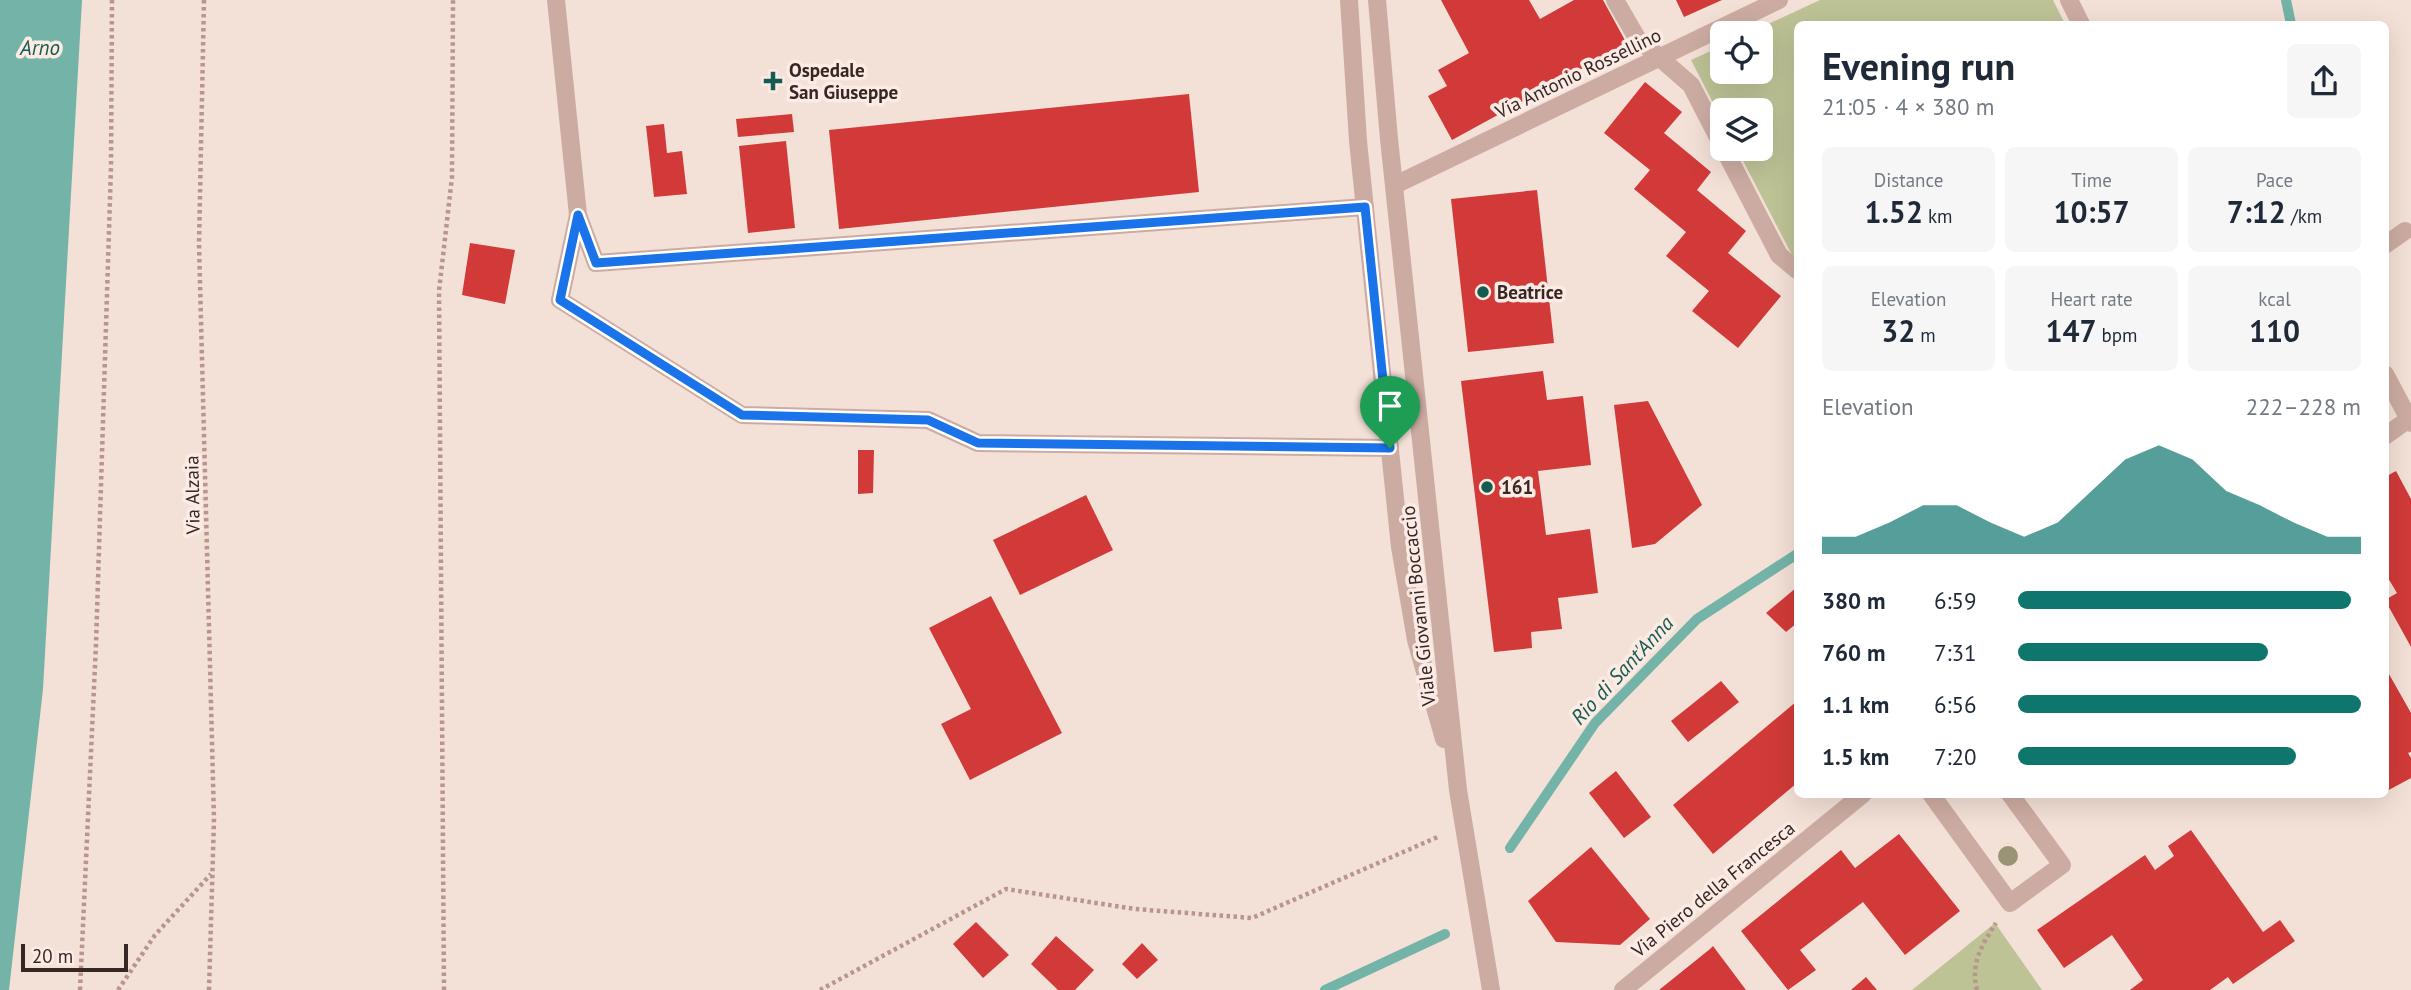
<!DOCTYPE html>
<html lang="en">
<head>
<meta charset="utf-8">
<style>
	:root { --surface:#fff; --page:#f6f6f7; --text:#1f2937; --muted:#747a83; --accent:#0f766e }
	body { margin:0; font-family:"PT Sans",sans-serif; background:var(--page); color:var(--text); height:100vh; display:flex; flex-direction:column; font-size:26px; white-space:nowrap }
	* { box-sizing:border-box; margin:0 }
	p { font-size:23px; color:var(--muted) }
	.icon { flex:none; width:38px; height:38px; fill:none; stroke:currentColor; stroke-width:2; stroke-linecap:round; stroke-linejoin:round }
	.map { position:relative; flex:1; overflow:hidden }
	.drawer { position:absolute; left:1794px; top:21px; width:595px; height:777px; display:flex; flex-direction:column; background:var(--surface); border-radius:10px; box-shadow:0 7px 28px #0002 }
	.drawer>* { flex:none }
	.controls { position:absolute; left:1710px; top:21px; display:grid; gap:14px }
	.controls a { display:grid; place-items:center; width:63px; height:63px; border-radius:10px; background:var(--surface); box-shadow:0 7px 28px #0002; font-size:35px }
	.scale { position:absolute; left:21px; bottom:18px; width:107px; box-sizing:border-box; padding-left:7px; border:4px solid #362725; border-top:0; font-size:19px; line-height:24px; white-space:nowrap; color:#362725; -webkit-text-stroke:5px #fbebe4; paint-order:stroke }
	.pin { position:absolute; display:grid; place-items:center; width:60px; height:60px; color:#fff; margin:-72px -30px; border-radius:50% 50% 50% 0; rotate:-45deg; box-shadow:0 0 7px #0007 }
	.pin .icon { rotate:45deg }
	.round { display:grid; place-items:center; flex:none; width:74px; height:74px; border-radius:10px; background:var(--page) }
	.head { display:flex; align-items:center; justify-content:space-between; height:119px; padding:0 28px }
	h1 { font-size:38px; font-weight:700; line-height:52px }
	.figures { display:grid; grid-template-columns:repeat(3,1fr); gap:10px; height:119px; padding:7px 28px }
	.figures div { display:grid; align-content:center; border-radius:10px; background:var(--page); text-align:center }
	.figures b { font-size:30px; font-weight:700 }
	.figures small { font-size:19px; font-weight:400 }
	.figures p { font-size:19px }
	.chart { height:196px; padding:14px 28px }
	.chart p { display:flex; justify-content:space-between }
	.chart svg { width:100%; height:126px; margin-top:7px; fill:var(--accent); opacity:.7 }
	ul { padding:0 28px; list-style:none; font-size:23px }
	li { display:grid; grid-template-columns:112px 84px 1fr; align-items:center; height:52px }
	li i { height:18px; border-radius:9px; background:var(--accent) }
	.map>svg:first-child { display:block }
	.green { fill:#bec396 }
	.water { fill:#74b3a7 }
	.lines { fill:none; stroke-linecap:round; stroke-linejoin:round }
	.stream { stroke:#74b3a7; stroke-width:10 }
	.building { fill:#d13a38 }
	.path { stroke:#b8958d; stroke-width:4.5; stroke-dasharray:3.5 3.5; stroke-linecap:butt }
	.minor { stroke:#ccaca2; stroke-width:18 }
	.tree { fill:#999476 }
	.route-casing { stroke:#fff; stroke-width:14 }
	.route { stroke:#1a73e8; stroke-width:9 }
	.poi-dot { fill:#175b50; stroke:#fbebe4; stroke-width:2.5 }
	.labels { text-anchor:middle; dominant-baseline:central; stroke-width:7; stroke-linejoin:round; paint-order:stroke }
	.poi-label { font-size:19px; font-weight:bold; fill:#362725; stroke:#fbebe4; text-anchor:start }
	.street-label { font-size:19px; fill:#362725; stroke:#fbebe4 }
	.water-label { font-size:21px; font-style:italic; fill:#175b50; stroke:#fbebe4 }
</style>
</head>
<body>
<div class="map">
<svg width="2411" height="990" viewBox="0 0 2411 990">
	<rect width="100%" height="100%" fill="#f3e0d7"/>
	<g class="green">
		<polygon points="1820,0 2053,0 2065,24 1797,24 1797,255 1793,257 1737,149 1760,149 1760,110 1722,110 1722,120 1691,60 1722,46 1722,72 1760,72 1760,33 1749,33"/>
		<polygon points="1995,923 2042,990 1912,990"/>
	</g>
	<polygon class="water" points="0,0 82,0 43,689 9,990 0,990"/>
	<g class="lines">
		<g class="stream">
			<polyline points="2286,0 2291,24"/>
			<polyline points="1510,848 1595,723 1697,619 1797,554"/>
			<polyline points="1325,990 1445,934"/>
		</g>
	</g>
	<g class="building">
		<polygon points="1441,0 1529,0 1540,19 1574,0 1603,0 1627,44 1452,140 1428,96 1447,86 1438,70 1469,53"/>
		<polygon points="1676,0 1722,0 1684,17"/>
		<polygon points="1645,82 1682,112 1664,133 1711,172 1697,190 1746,231 1728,253 1781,296 1738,348 1692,311 1709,291 1666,256 1686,232 1634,189 1650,170 1604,133"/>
		<polygon points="1189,94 1199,192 839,229 829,130"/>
		<polygon points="792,114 794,132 738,137 736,119"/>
		<polygon points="664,124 667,153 682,151 687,194 654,197 646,126"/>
		<polygon points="786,141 795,228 748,233 739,146"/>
		<polygon points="1537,190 1554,343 1468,352 1451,199"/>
		<polygon points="470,243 515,250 505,304 462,295"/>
		<polygon points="1543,371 1547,400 1583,396 1591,465 1538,471 1546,535 1590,529 1598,593 1558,598 1562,629 1531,632 1532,648 1494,652 1461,381"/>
		<polygon points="1648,401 1702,505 1655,544 1632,548 1614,405"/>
		<polygon points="858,450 874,450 873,493 858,494"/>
		<polygon points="2396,471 2411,499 2411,647 2385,600 2397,593 2385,573 2385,477"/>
		<polygon points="1086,495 1113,550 1020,595 993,540"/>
		<polygon points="1797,587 1797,623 1786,632 1766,613"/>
		<polygon points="991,596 1062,733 970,780 941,724 971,709 929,628"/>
		<polygon points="2385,667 2411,713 2411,752 2408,753 2411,758 2411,778 2385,792"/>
		<polygon points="1721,681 1739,702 1688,742 1671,721"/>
		<polygon points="1797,701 1797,783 1713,854 1673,805"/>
		<polygon points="1616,771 1651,817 1624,838 1589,793"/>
		<polygon points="2191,830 2263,932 2280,920 2295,941 2233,984 2228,977 2210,990 2130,990 2143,980 2112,935 2064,968 2037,930 2145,855 2155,870 2174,856 2168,846"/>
		<polygon points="1899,834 1960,911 1905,955 1863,902 1800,950 1816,970 1788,990 1741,931 1841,850 1855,868"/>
		<polygon points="1591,847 1650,919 1620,945 1556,942 1528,901"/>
		<polygon points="976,922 1009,955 983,978 953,944"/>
		<polygon points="1056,936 1094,970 1075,990 1058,990 1031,964"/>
		<polygon points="1142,943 1158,960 1137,979 1122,964"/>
		<polygon points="1713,946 1746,990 1659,990 1710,949"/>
		<polygon points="1866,977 1877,990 1851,990"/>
	</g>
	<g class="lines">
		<g class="path">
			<polyline points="204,0 199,244 214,819 209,990"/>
			<polyline points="80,990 96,644 111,167 112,0"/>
			<polyline points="118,990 155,935 211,874"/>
			<polyline points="444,990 439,291 452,177 453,0"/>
			<polyline points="820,990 1006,889 1135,909 1252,918 1440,836"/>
			<path d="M1977 990C1970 963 1982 945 1996 923"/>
		</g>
		<g class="minor">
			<polyline points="556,0 578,215 596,263 1365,207"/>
			<polyline points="1349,0 1358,141 1400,547 1416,640 1444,739"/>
			<polyline points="1377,0 1389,139 1458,790 1491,990"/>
			<polyline points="1615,0 1637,38 1691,85 1722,145"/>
			<polyline points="2069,0 2081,24"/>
			<polyline points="1724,149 1779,255 1797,270"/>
			<polyline points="1395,185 1779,0"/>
			<polyline points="578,215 560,300 742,415 928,420 978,443 1390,448"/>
			<polyline points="2385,245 2405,231"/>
			<polyline points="2385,374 2411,423"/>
			<polyline points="2385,436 2409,419"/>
			<polyline points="1931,794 2010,903 2062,865 2010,794"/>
			<polyline points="1623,990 1863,794"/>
		</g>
	</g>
	<circle class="tree" cx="2008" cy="856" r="10"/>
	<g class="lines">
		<g class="route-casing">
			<polygon id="route" points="1365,207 1390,448 978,443 928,420 742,415 560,300 578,215 596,263"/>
		</g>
		<use href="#route" class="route"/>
	</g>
	<g class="poi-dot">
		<path d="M769.5 70.5h7v7h7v7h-7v7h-7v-7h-7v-7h7z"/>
		<circle cx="1483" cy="292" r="7"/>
		<circle cx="1487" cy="487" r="7"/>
	</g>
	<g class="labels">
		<g class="poi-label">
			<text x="789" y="70">Ospedale<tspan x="789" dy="22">San Giuseppe</tspan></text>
			<text x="1497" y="292">Beatrice</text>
			<text x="1501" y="487">161</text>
		</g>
		<g class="street-label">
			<text transform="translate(1578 73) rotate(-26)">Via Antonio Rossellino</text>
			<text transform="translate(192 495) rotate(-91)">Via Alzaia</text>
			<text transform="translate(1418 606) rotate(-96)">Viale Giovanni Boccaccio</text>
			<text transform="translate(1713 889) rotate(-39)">Via Piero della Francesca</text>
		</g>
		<g class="water-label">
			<text x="40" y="47">Arno</text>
			<text transform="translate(1622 670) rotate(-47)">Rio di Sant'Anna</text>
		</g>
	</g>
</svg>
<div class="controls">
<a><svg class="icon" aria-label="locate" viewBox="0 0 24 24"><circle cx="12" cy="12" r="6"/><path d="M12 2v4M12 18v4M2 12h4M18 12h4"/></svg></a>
<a><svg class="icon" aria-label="layers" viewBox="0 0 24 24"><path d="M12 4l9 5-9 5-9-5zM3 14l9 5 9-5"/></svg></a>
</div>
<div class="scale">20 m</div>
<div class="pin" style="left:1390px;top:448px;background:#1e9e55"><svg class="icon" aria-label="arrive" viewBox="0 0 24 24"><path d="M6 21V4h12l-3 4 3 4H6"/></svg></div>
<section class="drawer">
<div class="head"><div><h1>Evening run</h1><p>21:05 · 4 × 380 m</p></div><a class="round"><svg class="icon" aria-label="share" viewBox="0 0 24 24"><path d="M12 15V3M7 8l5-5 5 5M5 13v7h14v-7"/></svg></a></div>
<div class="figures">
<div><p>Distance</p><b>1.52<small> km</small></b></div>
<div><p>Time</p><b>10:57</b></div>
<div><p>Pace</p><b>7:12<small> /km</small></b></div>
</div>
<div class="figures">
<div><p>Elevation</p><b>32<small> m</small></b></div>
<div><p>Heart rate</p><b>147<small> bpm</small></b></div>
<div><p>kcal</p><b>110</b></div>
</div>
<div class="chart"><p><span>Elevation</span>222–228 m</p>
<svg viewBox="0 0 160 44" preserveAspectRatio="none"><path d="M0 44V38L10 38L20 33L30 27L40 27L50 33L60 38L70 33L80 22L90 11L100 6L110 11L120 22L130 27L140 33L150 38L160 38V44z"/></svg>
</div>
<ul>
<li><b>380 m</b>6:59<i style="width:97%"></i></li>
<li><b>760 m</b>7:31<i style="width:73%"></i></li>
<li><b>1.1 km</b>6:56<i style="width:100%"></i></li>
<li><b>1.5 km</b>7:20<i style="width:81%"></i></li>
</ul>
</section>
</div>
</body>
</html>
